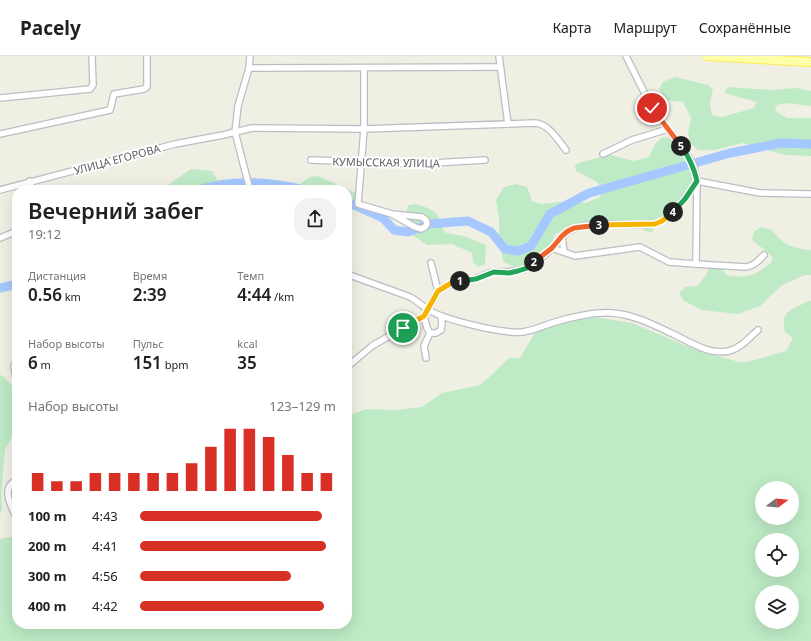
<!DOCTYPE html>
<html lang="ru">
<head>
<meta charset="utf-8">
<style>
	:root { --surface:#fff; --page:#f2f2f2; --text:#202124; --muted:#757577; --line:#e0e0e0; --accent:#d93025 }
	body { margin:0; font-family:"Noto Sans",sans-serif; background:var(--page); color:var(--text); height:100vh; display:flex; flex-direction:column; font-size:15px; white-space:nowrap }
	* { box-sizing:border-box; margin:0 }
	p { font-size:13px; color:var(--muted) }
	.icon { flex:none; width:22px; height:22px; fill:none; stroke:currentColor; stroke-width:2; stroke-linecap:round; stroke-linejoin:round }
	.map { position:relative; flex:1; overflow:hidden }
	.side { position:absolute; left:12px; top:129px; width:340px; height:444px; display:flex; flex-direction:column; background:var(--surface); border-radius:16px; box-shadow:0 4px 16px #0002 }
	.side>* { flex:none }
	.needle { width:26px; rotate:74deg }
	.buttons { position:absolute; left:755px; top:425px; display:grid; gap:8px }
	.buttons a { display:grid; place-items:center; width:44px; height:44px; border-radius:50%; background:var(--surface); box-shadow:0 4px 16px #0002; font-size:20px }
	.pin { position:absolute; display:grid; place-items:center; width:34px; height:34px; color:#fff; margin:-17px; border:2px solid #fff; border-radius:50%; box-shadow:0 1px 4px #0007 }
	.km { position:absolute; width:20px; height:20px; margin:-10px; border-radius:50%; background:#222; color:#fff; font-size:11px; line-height:20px; text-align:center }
	.round { display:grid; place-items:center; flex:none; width:42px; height:42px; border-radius:16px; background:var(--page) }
	.headline { display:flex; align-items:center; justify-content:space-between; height:68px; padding:0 16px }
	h1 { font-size:22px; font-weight:600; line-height:30px }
	.stats { display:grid; grid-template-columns:repeat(3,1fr); gap:6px; height:68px; padding:4px 16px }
	.stats div { display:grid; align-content:center }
	.stats b { font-size:17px; font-weight:600 }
	.stats small { font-size:11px; font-weight:400 }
	.stats p { font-size:11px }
	.chart { height:112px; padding:8px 16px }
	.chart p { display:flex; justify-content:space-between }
	.chart svg { width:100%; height:72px; margin-top:4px; stroke:var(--accent); stroke-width:6 }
	ul { padding:0 16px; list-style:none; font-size:13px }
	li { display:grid; grid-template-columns:64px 48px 1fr; align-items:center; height:30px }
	li i { height:10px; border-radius:5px; background:var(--accent) }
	header { display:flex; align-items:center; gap:24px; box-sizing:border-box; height:56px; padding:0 20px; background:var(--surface); border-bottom:1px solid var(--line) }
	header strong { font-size:19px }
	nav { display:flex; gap:22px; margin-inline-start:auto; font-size:14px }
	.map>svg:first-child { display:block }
	.green { fill:#beeac5; fill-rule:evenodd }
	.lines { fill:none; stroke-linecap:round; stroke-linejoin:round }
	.river { stroke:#a4c8ff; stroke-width:9 }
	.minor-casing { stroke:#bbbdc4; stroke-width:8 }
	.primary-casing { stroke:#ffeb4d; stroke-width:10 }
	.minor { stroke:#fff; stroke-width:5.5 }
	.primary { stroke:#feffa9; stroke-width:8 }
	.split-1-casing { stroke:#fff; stroke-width:8 }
	.split-2-casing { stroke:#fff; stroke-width:8 }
	.split-3-casing { stroke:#fff; stroke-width:8 }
	.split-4-casing { stroke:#fff; stroke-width:8 }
	.split-5-casing { stroke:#fff; stroke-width:8 }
	.split-6-casing { stroke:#fff; stroke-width:8 }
	.split-1 { stroke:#f5b400; stroke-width:5 }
	.split-2 { stroke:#22a559; stroke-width:5 }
	.split-3 { stroke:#f0652b; stroke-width:5 }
	.split-4 { stroke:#f5b400; stroke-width:5 }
	.split-5 { stroke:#22a559; stroke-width:5 }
	.split-6 { stroke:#f0652b; stroke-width:5 }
	.labels { text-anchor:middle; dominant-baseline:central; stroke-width:4; stroke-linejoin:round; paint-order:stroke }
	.street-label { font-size:11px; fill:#5b5e66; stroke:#fff }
</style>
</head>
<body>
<header>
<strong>Pacely</strong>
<nav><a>Карта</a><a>Маршрут</a><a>Сохранённые</a></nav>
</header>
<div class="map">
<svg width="811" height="585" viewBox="0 0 811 585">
	<rect width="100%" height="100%" fill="#f0efe4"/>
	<g class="green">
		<polygon points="675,21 708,29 713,33 710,47 712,59 722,61 754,52 757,46 724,37 728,31 772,34 796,32 811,35 811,50 786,47 777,49 775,55 787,62 811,62 811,100 785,99 743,87 714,94 698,94 690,87 688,78 691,62 683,46 666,44 659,33 663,26"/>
		<polygon points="663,81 673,83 685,100 692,115 693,131 685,149 675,154 668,166 655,168 652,176 645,175 639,166 610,165 577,169 555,178 549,195 534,208 514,211 504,206 499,189 499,162 496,144 504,131 516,128 527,131 532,145 541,148 569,145 585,147 599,142 603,134 597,126 576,115 575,109 581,106 610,99 634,105 649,101 655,88"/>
		<polygon points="191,113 212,115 219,127 215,134 161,134"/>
		<polygon points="318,120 358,138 361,147 355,153 347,151 347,134 302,134 301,127 310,121"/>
		<path d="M416 148C424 151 436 153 439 163 442 169 441 172 446 177L464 180 486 189 485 208 479 211 473 207 472 197 452 188 427 189 408 176 405 162 408 149Z"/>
		<path d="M761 171 772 174C782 188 793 193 811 194V219H805L782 229 760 250 738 258 702 254 684 245 679 237 685 231 697 230 707 218 709 208 720 209 726 219C749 223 755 219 772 206V200L752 184 754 176Z"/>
		<path d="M808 245H811V585H0V483L11 481H17V568H347V360L366 353 394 354 422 351 442 337 480 329 497 314 509 302H520L534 278 557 269 594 261 632 267 694 293 739 306H747L786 295 793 282 785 276C780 254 791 255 808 245ZM762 432H792V462H762ZM762 484H792V514H762ZM762 536H792V566H762Z"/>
		<polygon points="0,319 3,320 14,332 17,354 16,373 5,394 1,439 2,454 0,458"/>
	</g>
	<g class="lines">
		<g class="river">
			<path d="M198 134C234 123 268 125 304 134"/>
			<polyline points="347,146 383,162 394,174 408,176 429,168 468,165 491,176 505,193 518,195 531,190 550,158 589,137 730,97 781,87 811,88"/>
			<polyline points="0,232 17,228"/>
		</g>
		<g class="minor-casing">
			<g id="minor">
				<polyline points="250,0 249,12 499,11"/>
				<polyline points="499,0 508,68"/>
				<polyline points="626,0 652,52 688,100 693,108 697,125 760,137 811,138"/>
				<polyline points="249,12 238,50 235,76 250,134"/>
				<polyline points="364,12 364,73 358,148 392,158 415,171 421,173 425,171 427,168 426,164 422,161 392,158"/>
				<polyline points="0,42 90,33 93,29 92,0"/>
				<polyline points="0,78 110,54 114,38 144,33 147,31 147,0"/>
				<polyline points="603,98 632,84 668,73"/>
				<polyline points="311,104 417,108 485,104"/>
				<polyline points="30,125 32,134"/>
				<path d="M0 134 175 88 223 79 252 72 364 73 535 67C549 68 558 84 566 94"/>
				<polyline points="562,180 564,196"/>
				<polyline points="0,182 17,175"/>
				<polyline points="552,192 575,200 640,191 669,206 696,208 697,126"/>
				<path d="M696 208 746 211C754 210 758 205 764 199"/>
				<path d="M347 218C368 226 389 233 410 241 416 244 421 249 427 253 444 264 503 278 523 276 535 274 545 269 555 266 571 261 596 256 612 257 633 258 656 270 675 279 692 287 709 299 729 295 741 292 749 282 758 274"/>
				<path d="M438 235C454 224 457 228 475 223 481 221 487 217 494 216 505 215 514 217 524 213 532 209 548 197 553 191 559 184 564 176 573 173 584 169 598 168 609 168 624 167 651 172 663 164 678 154 687 139 697 125"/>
				<polyline points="424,260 427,272 430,277 436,277 441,274 442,267 441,260"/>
				<polyline points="426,302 424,290 430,277"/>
				<polyline points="17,303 14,310 17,329"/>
				<polyline points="347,311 372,290 424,260 438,235 431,207"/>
				<path d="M17 424C0 431 11 450 17 463"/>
			</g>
		</g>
		<g class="primary-casing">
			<polyline id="primary" points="707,0 811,6"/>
		</g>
		<use href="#minor" class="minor"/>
		<use href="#primary" class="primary"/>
	</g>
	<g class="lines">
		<g class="split-1-casing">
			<polyline id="split-1" points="403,272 424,260 438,235 453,226 460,225"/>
		</g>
		<g class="split-2-casing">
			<polyline id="split-2" points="460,225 476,223 494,216 509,217 518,215 527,212 534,206"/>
		</g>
		<g class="split-3-casing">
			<polyline id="split-3" points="534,206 552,192 562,180 568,175 574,172 599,169"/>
		</g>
		<g class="split-4-casing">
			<polyline id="split-4" points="599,169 655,168 662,165 673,156"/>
		</g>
		<g class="split-5-casing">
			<path id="split-5" d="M673 156 685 143 697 125C694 111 689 101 681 90"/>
		</g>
		<g class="split-6-casing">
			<polyline id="split-6" points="652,52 681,90"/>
		</g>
		<use href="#split-1" class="split-1"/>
		<use href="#split-2" class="split-2"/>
		<use href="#split-3" class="split-3"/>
		<use href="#split-4" class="split-4"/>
		<use href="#split-5" class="split-5"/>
		<use href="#split-6" class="split-6"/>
	</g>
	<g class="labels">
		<g class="street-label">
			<text transform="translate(117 103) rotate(-15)">УЛИЦА ЕГОРОВА</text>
			<text transform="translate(386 106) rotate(1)">КУМЫССКАЯ УЛИЦА</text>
		</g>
	</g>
</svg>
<div class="buttons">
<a><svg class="needle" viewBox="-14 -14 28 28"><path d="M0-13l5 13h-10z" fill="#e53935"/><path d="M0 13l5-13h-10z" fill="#757577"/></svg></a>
<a><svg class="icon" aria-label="locate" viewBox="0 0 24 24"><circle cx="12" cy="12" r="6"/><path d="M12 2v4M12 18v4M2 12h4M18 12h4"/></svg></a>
<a><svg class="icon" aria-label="layers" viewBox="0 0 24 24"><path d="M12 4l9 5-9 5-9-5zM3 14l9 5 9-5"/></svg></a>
</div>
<div class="pin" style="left:403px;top:272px;background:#1e9e55"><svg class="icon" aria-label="arrive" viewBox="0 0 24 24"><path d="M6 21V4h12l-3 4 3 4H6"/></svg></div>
<div class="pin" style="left:652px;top:52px;background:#d93025"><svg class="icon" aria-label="check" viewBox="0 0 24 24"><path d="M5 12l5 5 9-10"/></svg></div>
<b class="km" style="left:460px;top:225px">1</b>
<b class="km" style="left:534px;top:206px">2</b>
<b class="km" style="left:599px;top:169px">3</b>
<b class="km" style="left:673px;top:156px">4</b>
<b class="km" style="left:681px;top:90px">5</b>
<section class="side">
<div class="headline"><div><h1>Вечерний забег</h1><p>19:12</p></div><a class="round"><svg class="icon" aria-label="share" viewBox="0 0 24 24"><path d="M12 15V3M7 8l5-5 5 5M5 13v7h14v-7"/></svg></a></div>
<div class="stats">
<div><p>Дистанция</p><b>0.56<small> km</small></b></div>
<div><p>Время</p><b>2:39</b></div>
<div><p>Темп</p><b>4:44<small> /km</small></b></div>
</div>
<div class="stats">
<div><p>Набор высоты</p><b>6<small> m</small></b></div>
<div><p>Пульс</p><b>151<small> bpm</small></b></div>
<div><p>kcal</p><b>35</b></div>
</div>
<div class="chart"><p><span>Набор высоты</span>123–129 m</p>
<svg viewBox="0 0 160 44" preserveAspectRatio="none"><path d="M5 44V33M15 44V38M25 44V38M35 44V33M45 44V33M55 44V33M65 44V33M75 44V33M85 44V27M95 44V17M105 44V6M115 44V6M125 44V11M135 44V22M145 44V33M155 44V33"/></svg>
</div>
<ul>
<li><b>100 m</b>4:43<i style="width:93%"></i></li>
<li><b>200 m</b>4:41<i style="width:95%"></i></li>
<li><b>300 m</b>4:56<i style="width:77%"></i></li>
<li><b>400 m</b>4:42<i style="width:94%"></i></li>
</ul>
</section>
</div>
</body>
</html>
